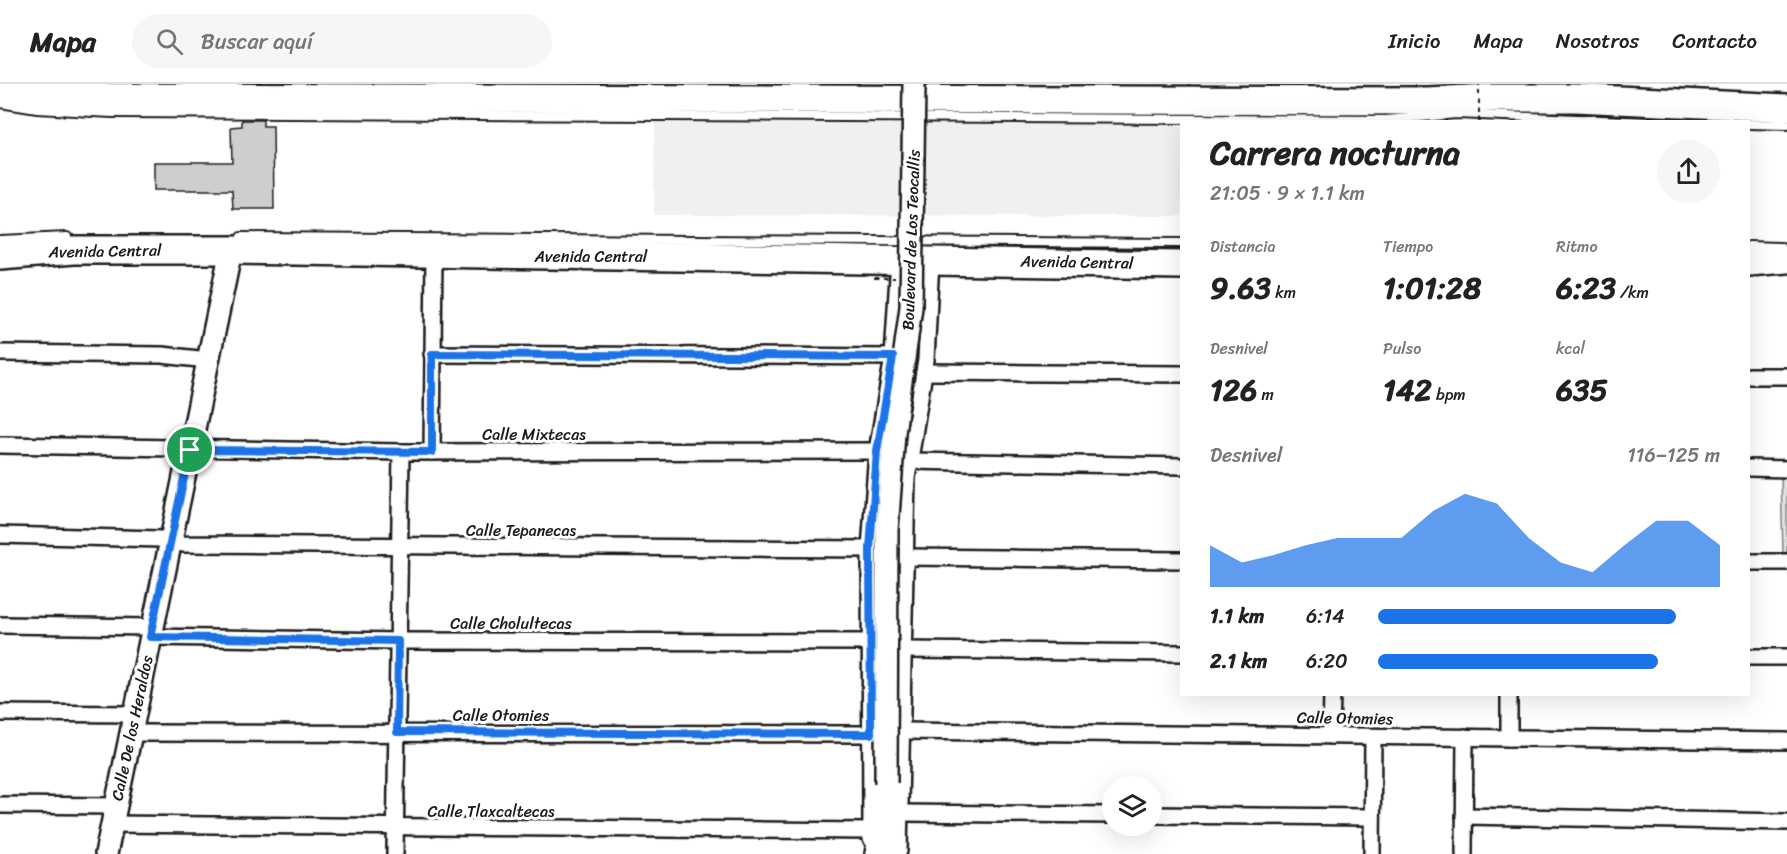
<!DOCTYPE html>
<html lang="es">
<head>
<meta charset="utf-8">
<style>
	:root { --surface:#fff; --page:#f6f6f6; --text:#222; --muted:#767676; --line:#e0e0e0; --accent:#1a73e8 }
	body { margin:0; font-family:Sriracha,sans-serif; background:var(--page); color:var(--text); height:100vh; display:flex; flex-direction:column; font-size:22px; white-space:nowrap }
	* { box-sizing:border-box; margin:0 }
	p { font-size:20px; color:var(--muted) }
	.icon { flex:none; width:33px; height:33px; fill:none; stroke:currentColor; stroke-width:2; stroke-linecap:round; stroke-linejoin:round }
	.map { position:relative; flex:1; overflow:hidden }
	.panel { position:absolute; left:1180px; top:36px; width:570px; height:576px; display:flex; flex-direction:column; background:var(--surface); border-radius:0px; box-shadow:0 6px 24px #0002 }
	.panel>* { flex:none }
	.buttons { position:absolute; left:1102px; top:692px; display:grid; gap:12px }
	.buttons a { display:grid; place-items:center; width:60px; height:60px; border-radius:50%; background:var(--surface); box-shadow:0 6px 24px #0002; font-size:30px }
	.pin { position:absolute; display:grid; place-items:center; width:51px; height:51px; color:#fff; margin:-26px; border:3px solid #fff; border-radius:50%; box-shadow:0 2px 6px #0007 }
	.round { display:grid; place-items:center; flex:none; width:63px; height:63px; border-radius:32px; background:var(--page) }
	.headline { display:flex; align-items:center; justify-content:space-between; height:102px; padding:0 30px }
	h1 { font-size:33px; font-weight:700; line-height:45px }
	.metrics { display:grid; grid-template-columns:repeat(3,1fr); gap:9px; height:102px; padding:6px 30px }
	.metrics div { display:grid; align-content:center }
	.metrics b { font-size:30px; font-weight:700 }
	.metrics small { font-size:16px; font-weight:400 }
	.metrics p { font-size:16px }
	.chart { height:168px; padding:12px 30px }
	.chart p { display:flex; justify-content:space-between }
	.chart svg { width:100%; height:108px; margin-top:6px; fill:var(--accent); opacity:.7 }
	ul { padding:0 30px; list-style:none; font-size:20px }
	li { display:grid; grid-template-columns:96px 72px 1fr; align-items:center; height:45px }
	li i { height:15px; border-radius:8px; background:var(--accent) }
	header { display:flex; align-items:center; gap:36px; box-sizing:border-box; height:84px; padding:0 30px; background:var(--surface); border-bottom:2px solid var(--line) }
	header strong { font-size:28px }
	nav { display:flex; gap:33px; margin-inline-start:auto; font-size:21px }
	.search { width:420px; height:54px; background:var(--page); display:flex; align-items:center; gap:15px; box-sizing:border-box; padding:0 21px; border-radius:33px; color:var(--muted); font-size:22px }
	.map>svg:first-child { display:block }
	.built { fill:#f0f0f0 }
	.green { fill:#e2e2e2; stroke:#7f7f7f; stroke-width:1.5 }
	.building { fill:#cecece; stroke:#1c1c1c; stroke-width:1.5 }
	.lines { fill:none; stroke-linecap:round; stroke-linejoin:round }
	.lane-casing { stroke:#1c1c1c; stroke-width:12 }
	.street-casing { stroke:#1c1c1c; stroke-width:20 }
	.secondary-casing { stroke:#1c1c1c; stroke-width:26 }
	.highway-casing { stroke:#1c1c1c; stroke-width:32 }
	.lane { stroke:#fff; stroke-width:8 }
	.street { stroke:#fff; stroke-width:15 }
	.secondary { stroke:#fff; stroke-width:21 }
	.highway { stroke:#fff; stroke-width:27 }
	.secondary-bridge-casing { stroke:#1c1c1c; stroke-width:26; stroke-linecap:butt }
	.path-bridge { stroke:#1c1c1c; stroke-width:2; stroke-dasharray:4.5 4.5; stroke-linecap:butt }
	.secondary-bridge { stroke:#fff; stroke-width:21 }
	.route-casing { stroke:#fff; stroke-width:12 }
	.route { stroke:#1a73e8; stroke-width:8 }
	.labels { text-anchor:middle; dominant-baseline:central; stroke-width:6; stroke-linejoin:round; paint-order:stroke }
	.street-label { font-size:16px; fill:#1c1c1c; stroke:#fff }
</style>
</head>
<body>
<header>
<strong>Mapa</strong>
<div class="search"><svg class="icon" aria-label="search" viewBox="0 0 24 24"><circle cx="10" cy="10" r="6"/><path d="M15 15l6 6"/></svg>Buscar aquí</div>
<nav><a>Inicio</a><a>Mapa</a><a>Nosotros</a><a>Contacto</a></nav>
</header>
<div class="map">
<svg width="1787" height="770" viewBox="0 0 1787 770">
	<rect width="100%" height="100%" fill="#fff"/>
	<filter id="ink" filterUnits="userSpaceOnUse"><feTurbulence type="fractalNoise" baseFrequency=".0167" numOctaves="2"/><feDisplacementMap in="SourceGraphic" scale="12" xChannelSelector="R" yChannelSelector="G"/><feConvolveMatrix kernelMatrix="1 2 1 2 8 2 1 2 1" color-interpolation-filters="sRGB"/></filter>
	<g filter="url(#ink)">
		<polygon class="built" points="655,34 1182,38 1182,132 654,131"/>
		<polygon class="green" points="1787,392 1787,470 1783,470 1781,393"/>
		<polygon class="building" points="242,36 263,36 263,42 273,42 274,125 233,125 232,106 154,106 154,78 232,78 231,43 242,42"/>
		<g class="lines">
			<g class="lane-casing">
				<g id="lane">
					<polyline points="0,19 37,25 112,29 1386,36 1457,30 1650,38"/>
					<polyline points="1749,40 1787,41"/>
					<polyline points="241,153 1182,159"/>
					<polyline points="0,156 67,153"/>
					<polyline points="1749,162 1780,163"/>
				</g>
			</g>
			<g class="street-casing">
				<g id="street">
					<polyline points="0,269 162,271 208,276"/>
					<polyline points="432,270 893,273"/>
					<polyline points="924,288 1182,290"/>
					<polyline points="1749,292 1787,292"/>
					<polyline points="0,361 401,368 877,367"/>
					<polyline points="432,368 434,171"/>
					<polyline points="909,377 1182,382"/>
					<polyline points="1749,384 1787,385"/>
					<polyline points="0,451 161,455 183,460 870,465"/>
					<polyline points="905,473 1182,476"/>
					<polyline points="1749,478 1787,478"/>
					<polyline points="0,541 152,543"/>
					<polyline points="150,553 398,557 871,558"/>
					<polyline points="904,566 1182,569"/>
					<polyline points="1749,573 1787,573"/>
					<polyline points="0,629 135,630"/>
					<polyline points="903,647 1787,657"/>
					<polyline points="131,649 871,650"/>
					<polyline points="1331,652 1332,610"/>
					<polyline points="1509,654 1509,610"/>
					<polyline points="0,721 116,722"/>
					<polyline points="902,729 1113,731"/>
					<polyline points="1152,731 1372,733"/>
					<polyline points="1464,732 1787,738"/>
					<polyline points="112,740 870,747"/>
					<polyline points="871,755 870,465 877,367 893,273 899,175"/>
					<polyline points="899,767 907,394 926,276 931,175"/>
					<polyline points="395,770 401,368"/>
					<polyline points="1372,770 1373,653"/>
					<polyline points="1464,770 1465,653"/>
				</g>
			</g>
			<g class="secondary-casing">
				<g id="secondary">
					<polyline points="886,699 892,770"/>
					<polyline points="106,770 231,166"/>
					<polyline points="876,770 882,737"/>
				</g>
			</g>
			<g class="highway-casing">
				<g id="highway">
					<polyline points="0,4 49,10 105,13 1427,17 1490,14 1575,14 1787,24"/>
					<polyline points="0,172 74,166 231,166 1182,181"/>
					<polyline points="1749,178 1787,175"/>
				</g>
			</g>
			<use href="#lane" class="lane"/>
			<use href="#street" class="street"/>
			<use href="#secondary" class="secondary"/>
			<use href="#highway" class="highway"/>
			<g class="secondary-bridge-casing">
				<polyline id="secondary-bridge" points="886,699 887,446 894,349 911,223 914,0"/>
			</g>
			<g class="path-bridge">
				<polyline points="1479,38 1479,0"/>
				<polyline points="874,194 895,194"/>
			</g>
			<use href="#secondary-bridge" class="secondary-bridge"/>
		</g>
	</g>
	<g class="lines" filter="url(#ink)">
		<g class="route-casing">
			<polygon id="route" points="432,270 893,273 877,367 870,465 871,650 397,648 398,557 150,553 190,366 432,368"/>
		</g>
		<use href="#route" class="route"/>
	</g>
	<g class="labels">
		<g class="street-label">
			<text transform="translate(911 156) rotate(-88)">Boulevard de Los Teocallis</text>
			<text transform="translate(105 167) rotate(-1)">Avenida Central</text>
			<text x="591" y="172">Avenida Central</text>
			<text transform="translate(1077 178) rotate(1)">Avenida Central</text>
			<text x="534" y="350">Calle Mixtecas</text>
			<text x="521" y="446">Calle Tepanecas</text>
			<text x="511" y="539">Calle Cholultecas</text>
			<text x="501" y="631">Calle Otomies</text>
			<text transform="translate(1345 634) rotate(1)">Calle Otomies</text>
			<text transform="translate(132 644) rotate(-78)">Calle De los Heraldos</text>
			<text x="491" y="727">Calle Tlaxcaltecas</text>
		</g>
	</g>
</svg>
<div class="buttons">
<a><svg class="icon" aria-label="layers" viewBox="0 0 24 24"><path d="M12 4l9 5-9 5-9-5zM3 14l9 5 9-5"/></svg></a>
</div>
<div class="pin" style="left:190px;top:366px;background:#1e9e55"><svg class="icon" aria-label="arrive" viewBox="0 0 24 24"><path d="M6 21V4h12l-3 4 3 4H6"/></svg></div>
<section class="panel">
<div class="headline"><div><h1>Carrera nocturna</h1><p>21:05 · 9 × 1.1 km</p></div><a class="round"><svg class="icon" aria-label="share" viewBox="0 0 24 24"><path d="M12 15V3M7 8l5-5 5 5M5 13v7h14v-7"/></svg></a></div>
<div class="metrics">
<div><p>Distancia</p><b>9.63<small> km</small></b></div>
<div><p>Tiempo</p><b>1:01:28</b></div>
<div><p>Ritmo</p><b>6:23<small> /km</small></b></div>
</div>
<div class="metrics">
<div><p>Desnivel</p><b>126<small> m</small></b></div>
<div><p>Pulso</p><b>142<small> bpm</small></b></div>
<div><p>kcal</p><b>635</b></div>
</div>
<div class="chart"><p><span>Desnivel</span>116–125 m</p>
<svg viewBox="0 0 160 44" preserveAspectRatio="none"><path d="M0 44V27L10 34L20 31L30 27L40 24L50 24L60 24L70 13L80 6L90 10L100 24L110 34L120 38L130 27L140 17L150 17L160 27V44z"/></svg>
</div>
<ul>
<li><b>1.1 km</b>6:14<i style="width:87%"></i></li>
<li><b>2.1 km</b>6:20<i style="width:82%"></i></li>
</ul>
</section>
</div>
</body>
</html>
